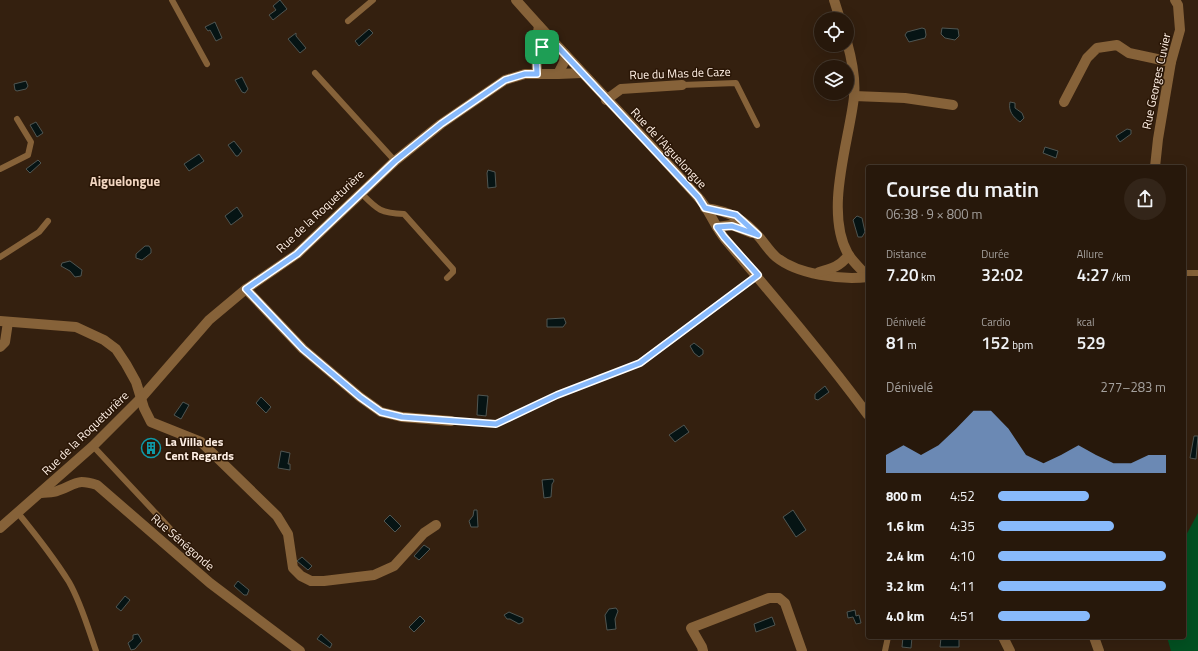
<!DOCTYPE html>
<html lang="fr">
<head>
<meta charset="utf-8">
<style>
	:root { --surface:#27180b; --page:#332519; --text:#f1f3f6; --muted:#a4a09d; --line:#43372c; --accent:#88bafc }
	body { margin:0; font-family:"Titillium Web",sans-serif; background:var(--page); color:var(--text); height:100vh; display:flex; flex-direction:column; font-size:15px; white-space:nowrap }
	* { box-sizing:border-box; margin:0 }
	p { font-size:13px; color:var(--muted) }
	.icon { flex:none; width:22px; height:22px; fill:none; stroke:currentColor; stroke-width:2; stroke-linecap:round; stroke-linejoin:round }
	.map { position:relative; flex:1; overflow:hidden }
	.panel { position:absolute; left:866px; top:165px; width:320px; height:474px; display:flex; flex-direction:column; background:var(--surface); border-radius:4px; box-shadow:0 4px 16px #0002,0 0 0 1px var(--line) }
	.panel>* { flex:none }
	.buttons { position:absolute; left:814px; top:12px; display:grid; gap:8px }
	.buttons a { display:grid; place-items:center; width:40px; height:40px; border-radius:50%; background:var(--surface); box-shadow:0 4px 16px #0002,0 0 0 1px var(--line); font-size:20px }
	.pin { position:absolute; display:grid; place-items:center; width:34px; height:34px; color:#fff; margin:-17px; border-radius:8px; box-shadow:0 2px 6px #0006 }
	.round { display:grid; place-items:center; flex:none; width:42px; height:42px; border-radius:21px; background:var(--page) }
	.summary { display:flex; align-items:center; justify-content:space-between; height:68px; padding:0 20px }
	h1 { font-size:22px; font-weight:600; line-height:30px }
	.stats { display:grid; grid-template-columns:repeat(3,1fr); gap:6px; height:68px; padding:4px 20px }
	.stats div { display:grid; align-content:center }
	.stats b { font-size:17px; font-weight:600 }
	.stats small { font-size:11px; font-weight:400 }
	.stats p { font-size:11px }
	.chart { height:112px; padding:8px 20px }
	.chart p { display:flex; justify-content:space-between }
	.chart svg { width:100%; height:72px; margin-top:4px; fill:var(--accent); opacity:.7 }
	ul { padding:0 20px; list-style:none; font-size:13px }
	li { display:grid; grid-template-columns:64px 48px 1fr; align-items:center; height:30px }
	li i { height:10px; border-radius:5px; background:var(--accent) }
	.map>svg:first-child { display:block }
	.green { fill:#025021 }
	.water { fill:#061414; stroke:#505652 }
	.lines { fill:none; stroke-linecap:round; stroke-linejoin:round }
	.lane { stroke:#866239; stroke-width:6 }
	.street { stroke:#866239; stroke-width:10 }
	.route-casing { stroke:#fff; stroke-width:8 }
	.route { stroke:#88bafc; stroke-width:5 }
	.labels { text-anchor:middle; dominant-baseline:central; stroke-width:3; stroke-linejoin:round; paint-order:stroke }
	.street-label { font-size:12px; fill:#feefe4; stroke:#2a1606 }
	.poi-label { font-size:12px; font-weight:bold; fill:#feefe4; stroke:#2a1606; text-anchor:start }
	.neighbourhood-label { font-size:13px; font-weight:bold; fill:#f2d6c1; stroke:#2a1606 }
</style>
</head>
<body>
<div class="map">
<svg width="1198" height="651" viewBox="0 0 1198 651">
	<rect width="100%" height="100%" fill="#34200f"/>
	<polygon class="green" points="1198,513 1198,651 1171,651 1167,637 1184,637 1184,539"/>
	<g class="water">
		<polygon points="280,0 287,9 273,20 269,15 276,10 273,6"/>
		<polygon points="215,22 222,38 216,41 210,30 208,31 205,27"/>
		<polygon points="922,28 925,29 926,35 925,38 909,42 905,35 907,32"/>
		<polygon points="942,28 958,29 959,36 955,40 945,38 941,34"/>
		<polygon points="369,29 373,33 359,46 355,41"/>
		<polygon points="296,33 296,36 306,48 300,53 288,39"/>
		<polygon points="242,77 248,89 245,93 242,92 235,80"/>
		<polygon points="26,81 28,86 26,89 17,91 15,90 14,84"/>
		<path d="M1010 102 1015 103V108L1022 113 1024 118 1020 122C1013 117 1008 111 1010 102Z"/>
		<polygon points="36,122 43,133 37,137 30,125"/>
		<polygon points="1127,129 1131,130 1131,134 1120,142 1116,136"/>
		<polygon points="234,141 242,151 238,156 236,156 228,145"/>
		<polygon points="1045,147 1058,151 1056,158 1043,153"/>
		<polygon points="199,154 204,161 189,171 184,164"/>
		<polygon points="38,160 41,163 30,173 26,169"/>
		<polygon points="488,170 495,172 496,187 488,188 487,173"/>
		<polygon points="237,207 243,216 231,225 225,216"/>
		<polygon points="857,216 862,218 865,232 862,237 858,237 853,220"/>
		<polygon points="145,246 149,246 151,249 151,253 142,260 136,258 136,254"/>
		<polygon points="70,261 82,270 81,276 75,277 70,271 61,266 62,263"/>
		<polygon points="564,318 566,323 563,327 547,327 547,319"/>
		<polygon points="694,343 703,350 703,354 699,357 694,353 690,346"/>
		<polygon points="825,386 829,392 818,400 815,399 815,394"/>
		<polygon points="478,395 488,396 486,416 477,415"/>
		<polygon points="261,397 271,407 266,413 256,403"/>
		<polygon points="183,402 189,405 181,419 174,415"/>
		<polygon points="684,425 689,432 675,442 669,435"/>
		<polygon points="1194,436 1198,436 1196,459 1190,458"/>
		<polygon points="281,451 290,453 288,464 290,464 290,470 278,468"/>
		<polygon points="553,479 554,481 552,484 551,497 544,498 542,480"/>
		<polygon points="474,510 477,510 478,527 471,527 469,521 473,516"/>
		<polygon points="793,510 806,530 796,537 783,517"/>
		<polygon points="390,515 401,526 395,532 384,521"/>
		<polygon points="424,545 430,549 419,560 414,556"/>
		<polygon points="302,557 312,566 308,570 297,561"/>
		<polygon points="238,581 249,590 247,595 244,595 234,586"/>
		<polygon points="125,596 130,600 121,611 116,607"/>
		<polygon points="616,608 618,611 615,619 616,629 607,630 605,615 609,609"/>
		<polygon points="855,610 856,616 859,615 861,623 856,624 853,617 848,618 847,612"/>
		<polygon points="509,612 523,618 523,622 519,624 510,619 507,619 504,615"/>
		<polygon points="420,616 425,621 414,632 409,627"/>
		<polygon points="772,617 775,625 756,632 754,624"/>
		<polygon points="138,634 142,641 135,649 131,650 128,643 133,639 133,635"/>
		<polygon points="321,634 332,644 330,648 317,639"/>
		<polygon points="903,637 912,637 911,648 902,647"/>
		<polygon points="941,638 959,638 959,647 940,647"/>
	</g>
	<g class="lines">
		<g class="lane">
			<polyline points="172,0 207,64"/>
			<polyline points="348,21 373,0"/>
			<polyline points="315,73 395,161"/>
			<polyline points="682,85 736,83 757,125"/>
			<polyline points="0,169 28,155 31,142 17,119"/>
			<path d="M360 192C377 209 379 213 404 214L453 269V272L447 278"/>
			<polyline points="0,257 39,232 48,221"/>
			<polyline points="1184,273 1198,273"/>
			<polyline points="451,421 496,424 557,395 639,363 758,275"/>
			<polyline points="93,446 191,551"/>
			<path d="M18 513C36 535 54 558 69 582 81 603 88 628 96 651"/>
			<polyline points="885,651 888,637"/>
		</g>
		<g class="street">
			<path d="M516 0C575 67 638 130 697 196 709 208 714 226 725 239 774 297 823 354 868 415"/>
			<polyline points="834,0 840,19"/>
			<path d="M847 42C852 60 856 78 854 97 849 142 824 211 848 254 853 262 862 270 868 277"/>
			<polyline points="536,52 542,47 557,46"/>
			<polyline points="537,74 536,43 539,26"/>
			<polyline points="558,74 582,73"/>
			<polyline points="854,96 905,98 953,105"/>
			<polyline points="606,100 621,89 682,85"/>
			<polyline points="1064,102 1087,58 1097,48 1117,45 1129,53 1171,62"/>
			<polyline points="1155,167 1158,139 1171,62 1180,30 1178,5 1175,0"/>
			<path d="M705 208C730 211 745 220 760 238 765 244 770 252 776 257 798 275 841 280 868 277"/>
			<polyline points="717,227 732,225 752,233"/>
			<path d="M819 272C832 269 840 266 849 255"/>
			<polyline points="246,289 303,349 360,397 381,412 402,417 451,421"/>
			<polyline points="0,321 76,327 104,340 116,349 126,364 136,382 144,408 151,422 201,442 277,516 288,534 293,568 301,576 311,581 324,581 374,575 394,566 424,533 436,525"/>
			<polyline points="0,347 5,342 8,322"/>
			<path d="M41 493C46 492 53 493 57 491 76 485 74 478 97 485L210 583 300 651"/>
			<polyline points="0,528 93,446 142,397 209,320 246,289 297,254 395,161 441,124 505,80 525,74 558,74 564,62 565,54"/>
			<polyline points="1003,637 1010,651"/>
			<polyline points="1094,637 1099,651"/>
			<polyline points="703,651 702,647 691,628 769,598 779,598 785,603 802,651"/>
		</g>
	</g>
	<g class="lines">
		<g class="route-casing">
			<polygon id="route" points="548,45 557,46 698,197 705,208 736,215 758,235 732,226 717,227 724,237 758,275 640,363 557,395 496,424 402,417 381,412 360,397 303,349 246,289 297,254 395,161 441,124 505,80 525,74 537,74 536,52 542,47"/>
		</g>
		<use href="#route" class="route"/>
	</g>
	<defs>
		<g id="building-ring" transform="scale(1)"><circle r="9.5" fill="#2a1606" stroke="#0f9aa8" stroke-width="1.5"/><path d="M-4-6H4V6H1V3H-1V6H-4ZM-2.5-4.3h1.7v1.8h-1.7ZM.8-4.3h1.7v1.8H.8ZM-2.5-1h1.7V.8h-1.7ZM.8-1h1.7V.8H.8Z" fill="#0f9aa8"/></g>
	</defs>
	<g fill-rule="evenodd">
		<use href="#building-ring" x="151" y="448"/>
	</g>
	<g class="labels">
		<g class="street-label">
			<text transform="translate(680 73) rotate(-2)">Rue du Mas de Caze</text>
			<text transform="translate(1156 81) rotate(-78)">Rue Georges Cuvier</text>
			<text transform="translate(669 148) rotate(47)">Rue de l'Aiguelongue</text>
			<text transform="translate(320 211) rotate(-43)">Rue de la Roqueturière</text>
			<text transform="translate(85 433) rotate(-44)">Rue de la Roqueturière</text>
			<text transform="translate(183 542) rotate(41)">Rue Sénégonde</text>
		</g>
		<g class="poi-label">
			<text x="165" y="441">La Villa des<tspan x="165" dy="14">Cent Regards</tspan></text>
		</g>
		<g class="neighbourhood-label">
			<text x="125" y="181">Aiguelongue</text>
		</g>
	</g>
</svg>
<div class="buttons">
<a><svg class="icon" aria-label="locate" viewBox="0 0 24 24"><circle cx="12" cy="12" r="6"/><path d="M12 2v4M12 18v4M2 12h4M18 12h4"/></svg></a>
<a><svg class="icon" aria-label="layers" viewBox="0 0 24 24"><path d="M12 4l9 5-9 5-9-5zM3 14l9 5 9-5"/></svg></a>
</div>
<div class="pin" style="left:542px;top:47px;background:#1e9e55"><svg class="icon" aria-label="arrive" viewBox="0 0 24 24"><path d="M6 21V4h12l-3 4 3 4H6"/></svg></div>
<section class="panel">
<div class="summary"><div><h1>Course du matin</h1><p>06:38 · 9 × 800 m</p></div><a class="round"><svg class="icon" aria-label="share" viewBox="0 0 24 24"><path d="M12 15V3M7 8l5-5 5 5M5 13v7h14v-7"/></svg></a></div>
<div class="stats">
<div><p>Distance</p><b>7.20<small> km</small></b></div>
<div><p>Durée</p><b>32:02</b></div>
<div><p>Allure</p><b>4:27<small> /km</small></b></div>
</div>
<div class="stats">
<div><p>Dénivelé</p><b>81<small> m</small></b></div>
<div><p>Cardio</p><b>152<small> bpm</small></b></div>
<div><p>kcal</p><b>529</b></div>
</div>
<div class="chart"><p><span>Dénivelé</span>277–283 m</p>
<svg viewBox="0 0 160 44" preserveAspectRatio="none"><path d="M0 44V33L10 27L20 33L30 27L40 17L50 6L60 6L70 17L80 33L90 38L100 33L110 27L120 33L130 38L140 38L150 33L160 33V44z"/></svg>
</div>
<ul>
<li><b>800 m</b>4:52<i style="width:54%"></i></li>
<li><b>1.6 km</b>4:35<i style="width:69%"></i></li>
<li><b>2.4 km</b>4:10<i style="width:100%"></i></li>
<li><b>3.2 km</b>4:11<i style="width:100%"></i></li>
<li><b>4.0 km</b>4:51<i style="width:55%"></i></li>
</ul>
</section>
</div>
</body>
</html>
